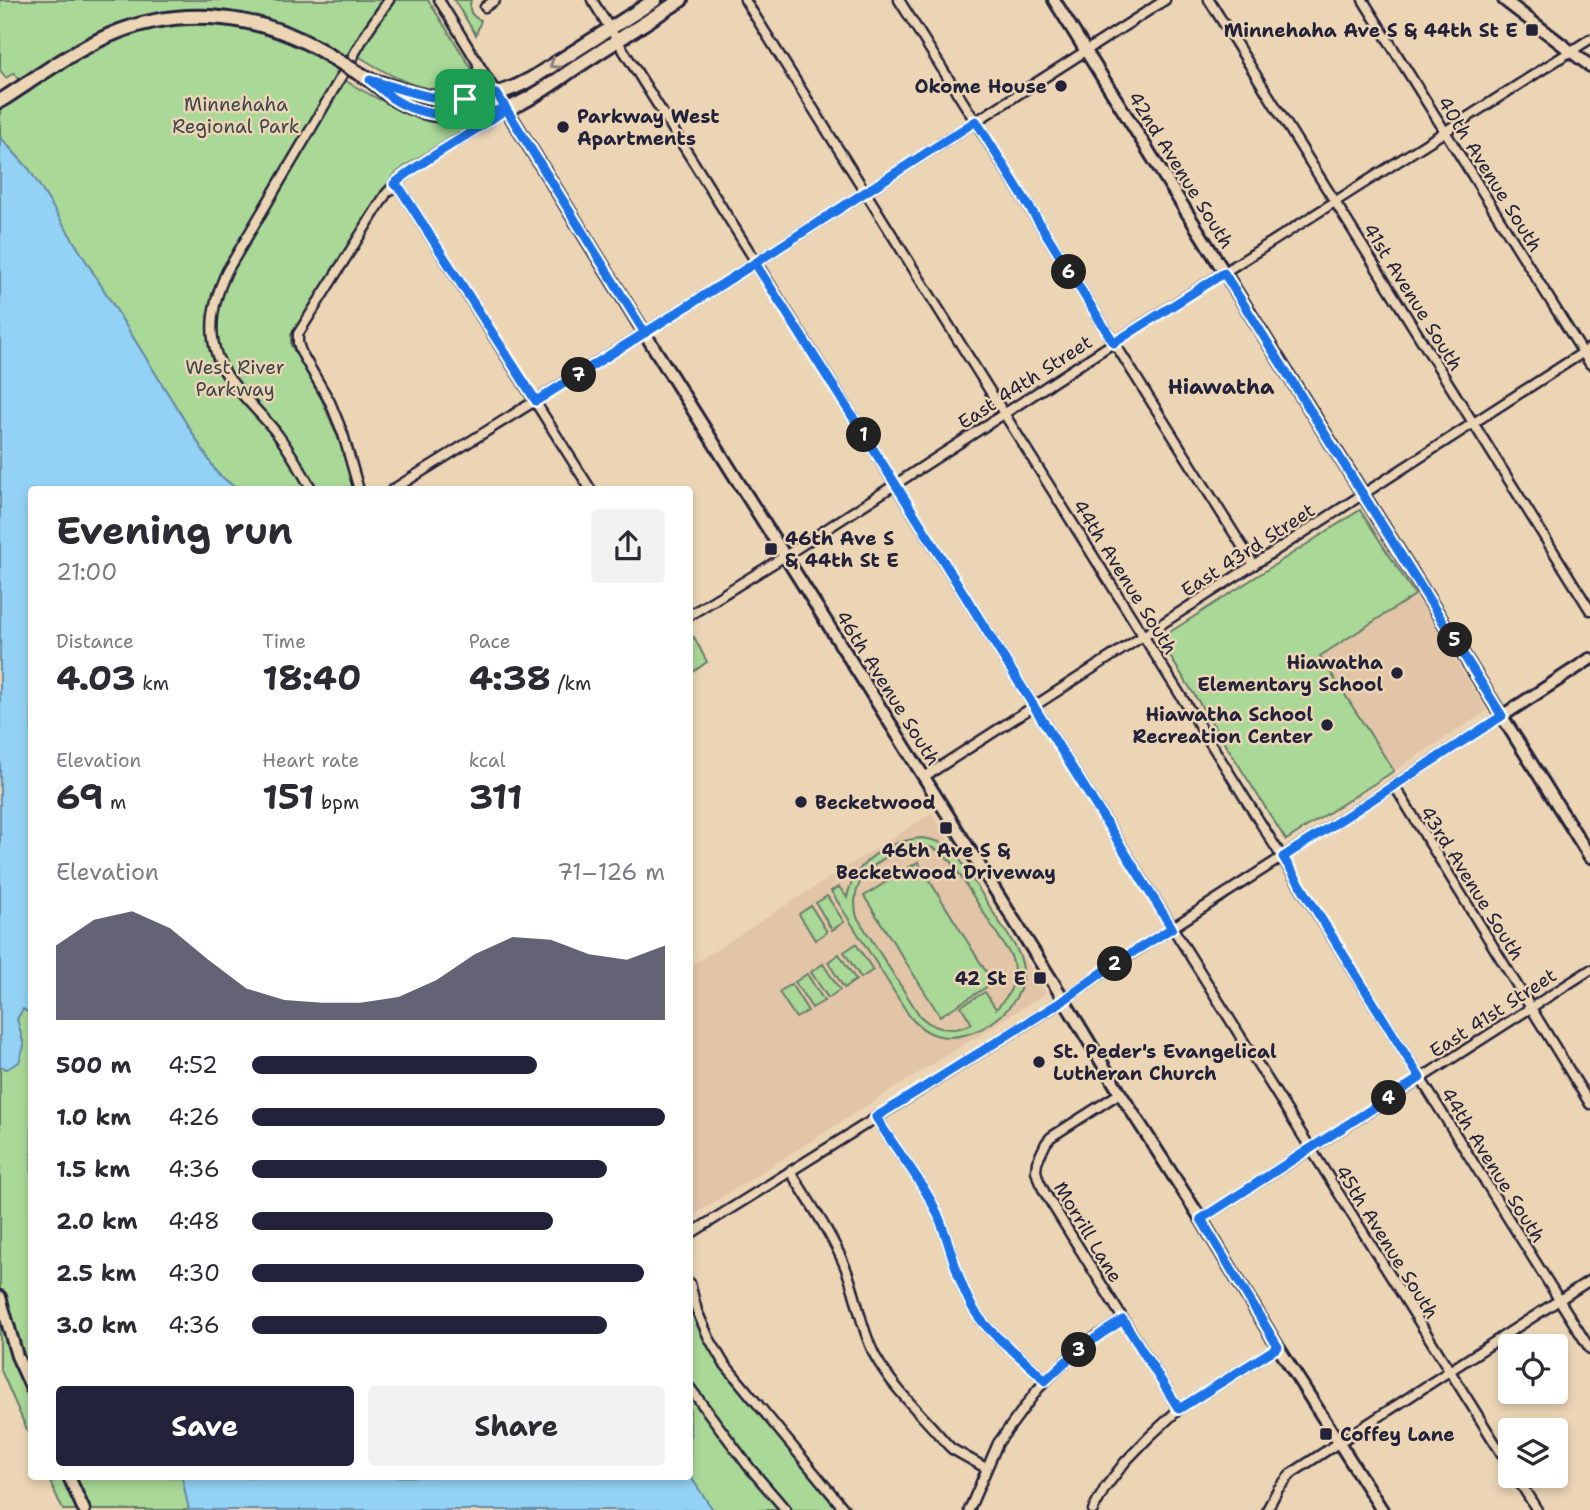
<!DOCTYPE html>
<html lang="en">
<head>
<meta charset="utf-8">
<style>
	:root { --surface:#fff; --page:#f2f2f3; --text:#2b2b33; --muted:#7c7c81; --accent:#22223b }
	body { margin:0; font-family:"Shantell Sans",sans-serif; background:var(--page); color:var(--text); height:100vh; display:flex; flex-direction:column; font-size:26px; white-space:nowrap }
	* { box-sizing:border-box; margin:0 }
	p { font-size:23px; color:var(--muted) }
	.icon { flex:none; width:38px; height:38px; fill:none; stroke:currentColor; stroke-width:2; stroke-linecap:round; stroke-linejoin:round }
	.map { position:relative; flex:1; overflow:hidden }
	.side { position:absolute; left:28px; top:486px; width:665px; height:994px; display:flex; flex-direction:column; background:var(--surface); border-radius:7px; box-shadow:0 4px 10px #0003 }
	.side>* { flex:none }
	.fabs { position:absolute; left:1498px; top:1334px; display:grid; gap:14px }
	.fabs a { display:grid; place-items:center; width:70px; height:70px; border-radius:7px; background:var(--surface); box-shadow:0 4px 10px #0003; font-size:35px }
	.pin { position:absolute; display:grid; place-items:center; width:60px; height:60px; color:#fff; margin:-30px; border-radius:14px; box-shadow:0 4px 10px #0006 }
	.km { position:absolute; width:35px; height:35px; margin:-18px; border-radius:50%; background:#222; color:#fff; font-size:19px; line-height:35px; text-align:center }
	.round { display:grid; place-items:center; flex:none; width:74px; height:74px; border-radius:7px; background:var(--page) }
	.headline { display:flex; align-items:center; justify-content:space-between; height:119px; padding:0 28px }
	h1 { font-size:38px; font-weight:700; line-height:52px }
	.stats { display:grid; grid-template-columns:repeat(3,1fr); gap:10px; height:119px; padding:7px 28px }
	.stats div { display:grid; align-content:center }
	.stats b { font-size:35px; font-weight:700 }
	.stats small { font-size:19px; font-weight:400 }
	.stats p { font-size:19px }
	.chart { height:196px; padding:14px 28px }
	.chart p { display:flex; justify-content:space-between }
	.chart svg { width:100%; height:126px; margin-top:7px; fill:var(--accent); opacity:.7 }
	.cta { display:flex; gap:14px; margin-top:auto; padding:14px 28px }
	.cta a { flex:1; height:80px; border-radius:7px; background:var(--accent); color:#fff; font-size:28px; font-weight:700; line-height:80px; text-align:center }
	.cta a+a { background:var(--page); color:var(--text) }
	ul { padding:0 28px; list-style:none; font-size:23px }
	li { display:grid; grid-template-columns:112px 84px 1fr; align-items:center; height:52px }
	li i { height:18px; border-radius:9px; background:var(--accent) }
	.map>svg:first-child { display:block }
	.built { fill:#e2c4a7 }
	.green { fill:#a9d897; stroke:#667d69; stroke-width:2; fill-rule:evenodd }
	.water { fill:#93d2f4; stroke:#668caa; stroke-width:2 }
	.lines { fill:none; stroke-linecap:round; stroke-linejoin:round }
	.street-casing { stroke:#22223b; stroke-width:13 }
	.secondary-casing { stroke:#22223b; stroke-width:16 }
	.primary-casing { stroke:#22223b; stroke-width:18 }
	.street { stroke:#ecd5b5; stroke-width:8 }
	.secondary { stroke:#ecd5b5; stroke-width:10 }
	.primary { stroke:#ecd5b5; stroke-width:12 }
	.primary-bridge-casing { stroke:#22223b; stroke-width:18; stroke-linecap:butt }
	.primary-bridge { stroke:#ecd5b5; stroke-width:12 }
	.oneway { stroke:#877c78 }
	.route-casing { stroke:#fff; stroke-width:14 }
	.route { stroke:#1a73e8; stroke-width:9 }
	.poi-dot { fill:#22223b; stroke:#ecd5b5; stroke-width:2.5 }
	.labels { text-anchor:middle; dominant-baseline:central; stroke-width:5; stroke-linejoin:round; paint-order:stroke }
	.poi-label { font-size:19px; font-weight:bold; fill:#22223b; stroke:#ecd5b5; text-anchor:end }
	.park-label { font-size:19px; fill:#3d464d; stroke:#ecd5b5 }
	.street-label { font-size:19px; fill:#22223b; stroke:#ecd5b5 }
	.neighbourhood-label { font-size:21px; font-weight:bold; fill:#22223b; stroke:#ecd5b5 }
</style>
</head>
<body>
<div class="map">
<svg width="1590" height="1510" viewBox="0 0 1590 1510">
	<rect width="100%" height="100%" fill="#ecd5b5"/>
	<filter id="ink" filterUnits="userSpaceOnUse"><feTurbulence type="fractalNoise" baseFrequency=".0143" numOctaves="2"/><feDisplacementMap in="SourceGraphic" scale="14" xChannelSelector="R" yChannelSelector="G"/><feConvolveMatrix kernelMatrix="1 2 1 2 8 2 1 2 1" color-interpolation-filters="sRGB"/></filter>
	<g filter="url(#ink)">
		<g class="built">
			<polygon points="1415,595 1487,711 1394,771 1320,656"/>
			<polygon points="932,813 1046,993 690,1217 690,966"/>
		</g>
		<g class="green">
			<path d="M0 0H428L475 74V80L470 90C424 95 397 80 360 57L346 81C384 104 421 121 466 124L465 129 405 166 392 177 291 335V345L321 398 341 445 355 490H238L217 473 29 169 0 137V103L25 88 14 73 6 78 0 70Z"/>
			<path d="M454 0H471C468 10 471 17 481 20L476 35Z"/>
			<polygon points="1360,510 1415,595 1320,656 1394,771 1286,840 1159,639"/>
			<polygon points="694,637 707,662 690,674 690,640"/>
			<path d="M922 838C939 840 949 845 959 858 972 878 984 897 996 917 1006 933 1021 950 1023 969 1027 1008 972 1046 936 1035 925 1032 918 1026 910 1017L831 891 839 887 847 897C855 861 887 841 922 838ZM918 846 934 848 951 861 1011 956C1019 978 1012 993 996 1009L985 992 961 1006 972 1024C953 1032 935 1031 920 1016L857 917C846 877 884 852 918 846Z"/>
			<polygon points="918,862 993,983 940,1016 864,896"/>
			<polygon points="827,896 844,922 832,930 816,903"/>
			<polygon points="811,906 827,932 815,940 799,914"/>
			<polygon points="856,944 873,970 861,978 844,952"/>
			<polygon points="839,954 856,980 844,988 828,962"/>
			<polygon points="823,964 840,990 828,998 811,972"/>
			<polygon points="807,974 824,1001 812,1008 795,982"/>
			<polygon points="791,984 808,1011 796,1018 779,992"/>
			<polygon points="23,1009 29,1013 32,1019 31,1439 0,1368 0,1066 7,1069 24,1046 17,1019"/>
			<polygon points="690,1305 705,1341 719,1365 838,1510 713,1510 690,1476"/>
			<polygon points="48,1477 182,1477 189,1510 63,1510"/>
		</g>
		<g class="water">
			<polygon points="0,137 29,169 217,473 238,490 32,490 32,1019 29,1013 23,1009 17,1019 24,1046 19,1062 7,1069 0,1066"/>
			<polygon points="690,1476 713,1510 189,1510 182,1477"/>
		</g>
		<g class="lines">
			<g class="street-casing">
				<g id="street">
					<polyline points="439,0 497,94"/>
					<polyline points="592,0 1510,1467"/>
					<polyline points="745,0 1590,1349"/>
					<polyline points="899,0 1254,565"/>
					<polyline points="1209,0 1590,610"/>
					<polyline points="1363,0 1590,364"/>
					<polyline points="485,7 495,0"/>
					<polyline points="466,98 479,85 478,64"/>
					<polyline points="394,184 401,190 591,490"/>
					<path d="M312 490C301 470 289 449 275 431 261 414 245 399 232 382 204 347 209 309 227 271L308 134 368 30 389 0"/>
					<path d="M359 490 343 434 330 402 301 352 298 343V334L386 194C414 161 463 140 499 114"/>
					<polyline points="392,490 702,297 1165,0"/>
					<polyline points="690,615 785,556 1107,347 1590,39"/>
					<polyline points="924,777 1590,348"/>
					<polyline points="1394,785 1590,1104"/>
					<polyline points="1120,1093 1051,1137 1046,1143 1037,1162 1036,1171 1039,1181 1045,1193 1179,1409"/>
					<path d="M876 1117C895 1150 921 1178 937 1213 951 1244 957 1284 976 1313 994 1340 1024 1356 1045 1381"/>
					<path d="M790 1171C809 1201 830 1232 844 1264 857 1294 860 1327 875 1356 893 1388 922 1415 946 1443L952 1449 986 1468"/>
					<polyline points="1201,1219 1590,970"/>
					<polyline points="690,1234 1055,1006 1117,963 1502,716"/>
					<polyline points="690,1283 697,1311 709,1338 723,1362 845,1510"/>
					<polyline points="690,1388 749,1467 786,1510"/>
					<polyline points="1515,1475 1537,1510"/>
					<polyline points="969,1510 998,1443 1038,1389 1073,1354 1097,1336 1123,1320"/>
					<polyline points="1093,1510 1105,1488 1125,1462 1149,1437 1179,1409 1278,1347"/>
					<polyline points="1267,1510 1278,1489 1292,1473 1590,1280"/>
				</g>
			</g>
			<g class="secondary-casing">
				<g id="secondary">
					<polyline points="1054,0 1590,857"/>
					<polyline points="1504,0 1590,66"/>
					<polyline points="497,94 649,340 1056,987 1120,1093 1201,1219 1278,1347 1382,1510"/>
					<polyline points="1502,716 1590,659"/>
					<polyline points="0,1297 17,1356 32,1389"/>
					<polyline points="69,1477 84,1510"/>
				</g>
			</g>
			<g class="primary-casing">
				<g id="primary">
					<path d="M370 80C379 86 387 94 396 100 430 120 478 122 514 106 537 96 557 80 578 66 612 44 646 22 681 0"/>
					<path d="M377 82C391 86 405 92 419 95 457 105 498 98 531 79L655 0"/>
					<path d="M0 101C36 78 71 52 110 35 182 4 265 14 330 56"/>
				</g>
			</g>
			<use href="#street" class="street"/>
			<use href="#secondary" class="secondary"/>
			<use href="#primary" class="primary"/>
			<g class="primary-bridge-casing">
				<polyline id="primary-bridge" points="330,56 370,80"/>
			</g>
			<use href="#primary-bridge" class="primary-bridge"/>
		</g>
		<defs><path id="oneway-chevron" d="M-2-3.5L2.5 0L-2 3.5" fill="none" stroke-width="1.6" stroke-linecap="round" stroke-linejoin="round" transform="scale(1.75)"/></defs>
		<use class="oneway" href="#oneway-chevron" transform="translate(554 64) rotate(147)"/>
	</g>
	<g class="lines" filter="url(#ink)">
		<g class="route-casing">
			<path id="route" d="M465 99 497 94 645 333 755 263 896 485 1172 928 1117 962 1064 1000 876 1117C895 1150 921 1178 937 1213 951 1244 957 1284 976 1313 994 1340 1024 1356 1045 1381 1068 1358 1094 1337 1123 1320L1179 1409 1278 1347 1201 1219 1420 1078 1283 857 1502 716 1224 273 1114 343 976 121 702 297 536 401 401 190 394 184C428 155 470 136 506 109 468 117 426 121 392 98 385 92 378 86 370 80 402 89 431 101 465 99"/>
		</g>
		<use href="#route" class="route"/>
	</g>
	<g class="poi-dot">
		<rect x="1525" y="23" width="14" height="14" rx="3.5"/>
		<circle cx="1061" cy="86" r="7"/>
		<circle cx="563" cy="127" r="7"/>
		<rect x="764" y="542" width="14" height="14" rx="3.5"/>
		<circle cx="1397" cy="673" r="7"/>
		<circle cx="1327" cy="725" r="7"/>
		<circle cx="801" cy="802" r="7"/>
		<rect x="939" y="821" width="14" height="14" rx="3.5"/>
		<rect x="1033" y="971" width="14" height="14" rx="3.5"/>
		<circle cx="1039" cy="1062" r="7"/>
		<rect x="1319" y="1427" width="14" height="14" rx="3.5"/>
	</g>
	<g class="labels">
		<g class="poi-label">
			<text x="1518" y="30">Minnehaha Ave S &amp; 44th St E</text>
			<text x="1047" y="86">Okome House</text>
			<text x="577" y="116" text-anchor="start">Parkway West<tspan x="577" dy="22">Apartments</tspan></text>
			<text x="785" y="538" text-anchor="start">46th Ave S<tspan x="785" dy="22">&amp; 44th St E</tspan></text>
			<text x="1383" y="662">Hiawatha<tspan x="1383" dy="22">Elementary School</tspan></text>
			<text x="1313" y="714">Hiawatha School<tspan x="1313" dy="22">Recreation Center</tspan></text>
			<text x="815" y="802" text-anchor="start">Becketwood</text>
			<text x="946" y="850" text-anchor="middle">46th Ave S &amp;<tspan x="946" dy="22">Becketwood Driveway</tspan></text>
			<text x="1026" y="978">42 St E</text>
			<text x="1053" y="1051" text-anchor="start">St. Peder's Evangelical<tspan x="1053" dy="22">Lutheran Church</tspan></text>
			<text x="1340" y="1434" text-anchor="start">Coffey Lane</text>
		</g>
		<g class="park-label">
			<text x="236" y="104">Minnehaha<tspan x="236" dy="22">Regional Park</tspan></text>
			<text x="235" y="367">West River<tspan x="235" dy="22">Parkway</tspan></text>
		</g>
		<g class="street-label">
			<text transform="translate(1181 170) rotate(58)">42nd Avenue South</text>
			<text transform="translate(1490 174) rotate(58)">40th Avenue South</text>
			<text transform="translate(1413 297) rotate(58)">41st Avenue South</text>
			<text transform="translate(1025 382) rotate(-33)">East 44th Street</text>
			<text transform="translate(1248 550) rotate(-33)">East 43rd Street</text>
			<text transform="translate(1125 577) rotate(58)">44th Avenue South</text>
			<text transform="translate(888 688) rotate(58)">46th Avenue South</text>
			<text transform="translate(1472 883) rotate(58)">43rd Avenue South</text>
			<text transform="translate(1493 1013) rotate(-33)">East 41st Street</text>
			<text transform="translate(1493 1165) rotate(58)">44th Avenue South</text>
			<text transform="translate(1088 1232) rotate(59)">Morrill Lane</text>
			<text transform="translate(1387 1242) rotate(58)">45th Avenue South</text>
		</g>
		<g class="neighbourhood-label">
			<text x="1221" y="387">Hiawatha</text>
		</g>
	</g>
</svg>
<div class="fabs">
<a><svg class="icon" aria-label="locate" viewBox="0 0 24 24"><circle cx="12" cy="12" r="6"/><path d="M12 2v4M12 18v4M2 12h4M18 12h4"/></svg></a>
<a><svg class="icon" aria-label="layers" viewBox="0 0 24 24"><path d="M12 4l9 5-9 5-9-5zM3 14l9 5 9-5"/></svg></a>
</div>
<div class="pin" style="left:465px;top:99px;background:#1e9e55"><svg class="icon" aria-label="arrive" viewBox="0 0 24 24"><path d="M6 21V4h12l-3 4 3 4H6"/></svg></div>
<b class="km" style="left:864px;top:435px">1</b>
<b class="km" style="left:1115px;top:964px">2</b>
<b class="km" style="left:1079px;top:1350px">3</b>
<b class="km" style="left:1389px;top:1098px">4</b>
<b class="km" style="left:1455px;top:640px">5</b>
<b class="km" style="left:1069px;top:272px">6</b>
<b class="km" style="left:579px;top:375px">7</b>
<section class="side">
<div class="headline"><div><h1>Evening run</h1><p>21:00</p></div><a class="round"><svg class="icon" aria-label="share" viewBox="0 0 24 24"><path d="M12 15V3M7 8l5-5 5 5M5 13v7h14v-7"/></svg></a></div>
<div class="stats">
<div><p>Distance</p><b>4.03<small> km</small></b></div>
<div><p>Time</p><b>18:40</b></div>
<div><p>Pace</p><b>4:38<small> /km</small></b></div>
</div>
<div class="stats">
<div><p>Elevation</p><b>69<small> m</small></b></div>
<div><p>Heart rate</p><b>151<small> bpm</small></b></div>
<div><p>kcal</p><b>311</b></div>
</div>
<div class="chart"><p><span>Elevation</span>71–126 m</p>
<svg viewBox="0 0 160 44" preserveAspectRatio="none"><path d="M0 44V18L10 9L20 6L30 12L40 23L50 33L60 37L70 38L80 38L90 36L100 30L110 21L120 15L130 16L140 21L150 23L160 18V44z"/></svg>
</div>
<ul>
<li><b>500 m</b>4:52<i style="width:69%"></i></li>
<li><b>1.0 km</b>4:26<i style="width:100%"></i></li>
<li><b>1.5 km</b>4:36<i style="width:86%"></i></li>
<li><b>2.0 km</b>4:48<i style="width:73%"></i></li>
<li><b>2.5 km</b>4:30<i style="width:95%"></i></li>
<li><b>3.0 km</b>4:36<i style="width:86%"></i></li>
</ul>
<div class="cta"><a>Save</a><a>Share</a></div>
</section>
</div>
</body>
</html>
